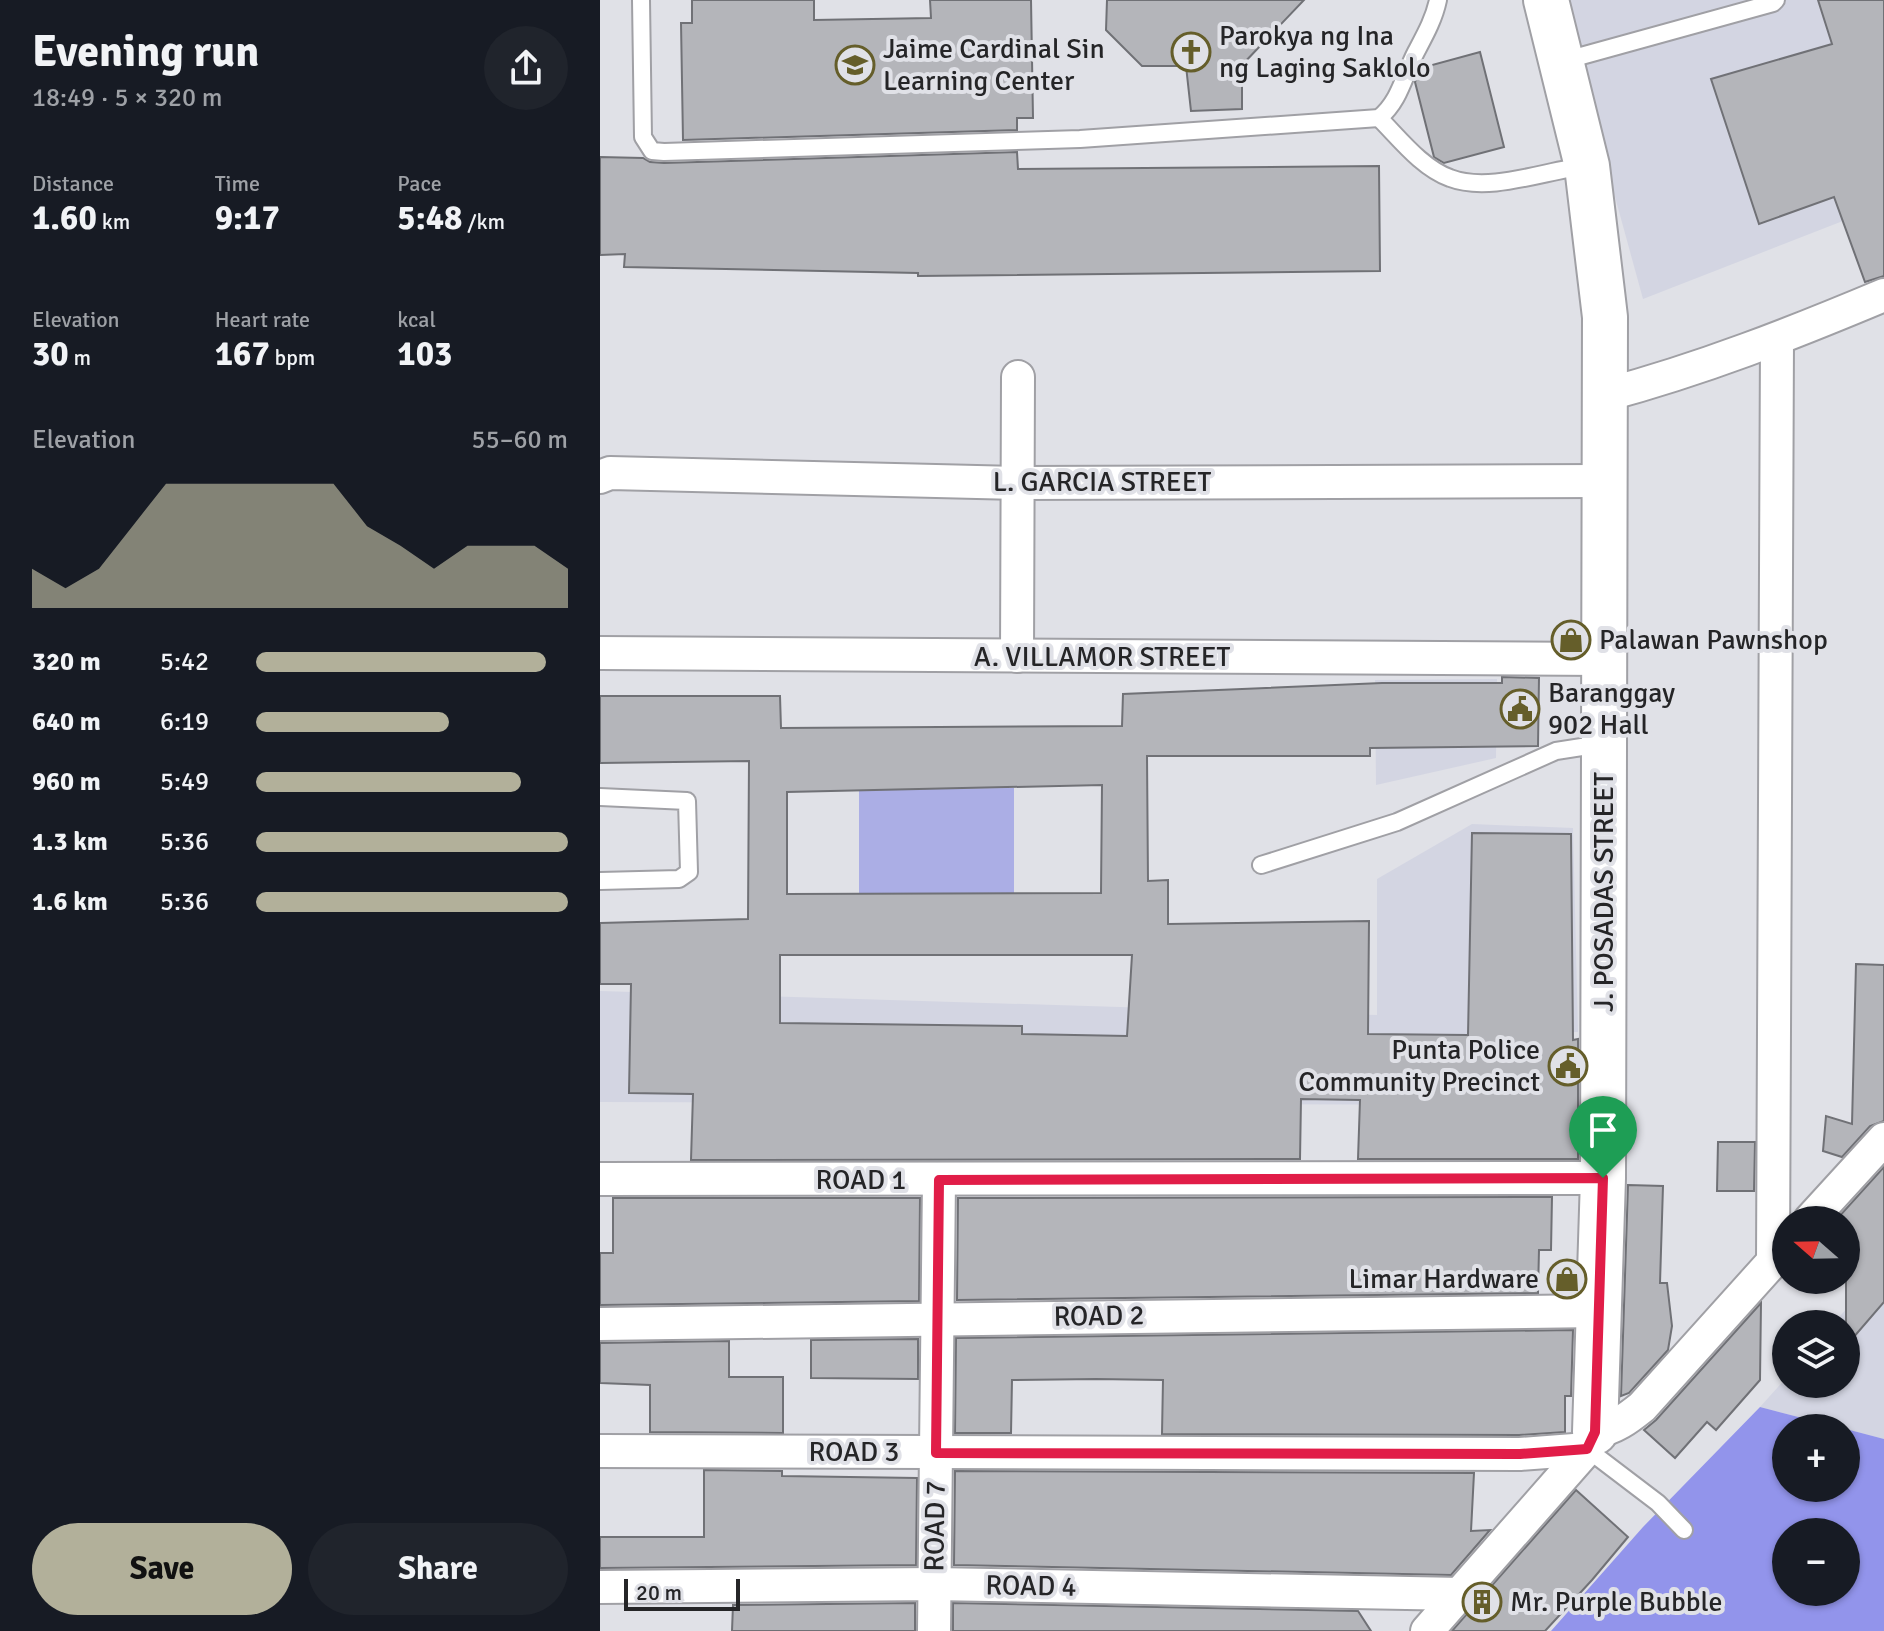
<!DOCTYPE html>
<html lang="en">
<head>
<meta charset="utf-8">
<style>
	:root { --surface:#171b24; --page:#20242c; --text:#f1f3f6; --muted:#9ea1a6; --accent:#b2b09a }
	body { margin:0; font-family:Signika,sans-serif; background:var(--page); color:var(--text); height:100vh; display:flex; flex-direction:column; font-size:30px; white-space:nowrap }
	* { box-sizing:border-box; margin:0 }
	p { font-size:26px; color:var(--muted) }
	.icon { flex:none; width:44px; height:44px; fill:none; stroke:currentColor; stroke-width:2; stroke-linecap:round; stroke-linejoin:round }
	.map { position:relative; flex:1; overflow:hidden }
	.drawer { display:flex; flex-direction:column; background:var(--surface); width:600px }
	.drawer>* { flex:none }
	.needle { width:52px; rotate:290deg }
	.controls { position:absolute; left:1172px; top:1206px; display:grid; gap:16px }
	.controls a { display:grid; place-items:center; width:88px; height:88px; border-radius:50%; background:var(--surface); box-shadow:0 2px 6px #0004; font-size:40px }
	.scale { position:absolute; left:24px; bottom:20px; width:116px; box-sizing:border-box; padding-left:8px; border:4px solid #252527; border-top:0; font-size:22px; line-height:28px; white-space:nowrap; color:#252527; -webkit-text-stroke:6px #e0e1e7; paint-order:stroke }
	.pin { position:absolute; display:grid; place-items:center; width:68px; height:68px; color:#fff; margin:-82px -34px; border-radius:50% 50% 50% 0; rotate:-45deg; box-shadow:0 0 8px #0007 }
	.pin .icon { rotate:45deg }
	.round { display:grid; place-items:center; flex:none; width:84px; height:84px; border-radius:42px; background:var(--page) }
	.summary { display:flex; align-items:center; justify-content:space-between; height:136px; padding:0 32px }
	h1 { font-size:44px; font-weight:700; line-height:60px }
	.figures { display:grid; grid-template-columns:repeat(3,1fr); gap:12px; height:136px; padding:8px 32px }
	.figures div { display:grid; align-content:center }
	.figures b { font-size:34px; font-weight:700 }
	.figures small { font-size:22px; font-weight:400 }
	.figures p { font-size:22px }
	.chart { height:224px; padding:16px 32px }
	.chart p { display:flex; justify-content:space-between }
	.chart svg { width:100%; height:144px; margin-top:8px; fill:var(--accent); opacity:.7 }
	.primary-button { display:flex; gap:16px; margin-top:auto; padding:16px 32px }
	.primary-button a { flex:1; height:92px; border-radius:48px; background:var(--accent); color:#111; font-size:32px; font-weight:700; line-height:92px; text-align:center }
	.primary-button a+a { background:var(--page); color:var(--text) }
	ul { padding:0 32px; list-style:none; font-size:26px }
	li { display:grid; grid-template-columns:128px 96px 1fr; align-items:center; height:60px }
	li i { height:20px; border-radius:10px; background:var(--accent) }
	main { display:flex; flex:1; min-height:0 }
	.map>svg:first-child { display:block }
	.built { fill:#d3d5e2 }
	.green { fill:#abaee5 }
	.forest { fill:#9294eb; fill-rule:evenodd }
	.building { fill:#b4b5ba; stroke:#707176; stroke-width:2; fill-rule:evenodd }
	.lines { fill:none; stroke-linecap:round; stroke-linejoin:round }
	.lane-casing { stroke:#a0a0a5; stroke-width:20 }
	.street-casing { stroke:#a0a0a5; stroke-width:36 }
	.secondary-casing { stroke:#a0a0a5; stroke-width:48 }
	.lane { stroke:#fff; stroke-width:16 }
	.street { stroke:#fff; stroke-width:32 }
	.secondary { stroke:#fff; stroke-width:44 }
	.route-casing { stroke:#fff; stroke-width:16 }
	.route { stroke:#e11d48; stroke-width:10 }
	.labels { text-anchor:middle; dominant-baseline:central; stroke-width:8; stroke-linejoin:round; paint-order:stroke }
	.poi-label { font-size:28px; fill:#252527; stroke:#e0e1e7; text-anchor:start }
	.street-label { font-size:28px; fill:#252527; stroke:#e0e1e7 }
</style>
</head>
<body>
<main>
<section class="drawer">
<div class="summary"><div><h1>Evening run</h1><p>18:49 · 5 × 320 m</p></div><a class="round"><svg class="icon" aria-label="share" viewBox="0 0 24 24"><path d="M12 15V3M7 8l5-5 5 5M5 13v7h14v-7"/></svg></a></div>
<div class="figures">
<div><p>Distance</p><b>1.60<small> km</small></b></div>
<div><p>Time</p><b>9:17</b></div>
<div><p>Pace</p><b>5:48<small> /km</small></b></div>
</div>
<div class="figures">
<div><p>Elevation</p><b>30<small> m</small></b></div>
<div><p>Heart rate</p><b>167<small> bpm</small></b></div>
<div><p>kcal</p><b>103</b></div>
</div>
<div class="chart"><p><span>Elevation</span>55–60 m</p>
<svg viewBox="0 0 160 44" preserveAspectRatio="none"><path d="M0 44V32L10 38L20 32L30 19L40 6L50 6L60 6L70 6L80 6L90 6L100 19L110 25L120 32L130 25L140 25L150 25L160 32V44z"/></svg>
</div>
<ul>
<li><b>320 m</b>5:42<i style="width:93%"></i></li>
<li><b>640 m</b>6:19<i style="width:62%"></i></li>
<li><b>960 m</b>5:49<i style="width:85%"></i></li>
<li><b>1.3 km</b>5:36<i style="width:100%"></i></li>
<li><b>1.6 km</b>5:36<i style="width:100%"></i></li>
</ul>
<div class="primary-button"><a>Save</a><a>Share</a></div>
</section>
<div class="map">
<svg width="1284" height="1631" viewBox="0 0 1284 1631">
	<rect width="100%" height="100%" fill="#e0e1e7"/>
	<g class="built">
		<polygon points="961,0 1284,0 1284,205 1043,299"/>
		<polygon points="897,679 896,758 776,785 775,680"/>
		<polygon points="872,824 973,828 978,1032 942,1033 940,1105 0,1102 0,991 777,1015 777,879"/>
		<polygon points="1284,1266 1284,1439 1160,1407 1186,1378 1186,1384 1246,1384 1246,1324 1233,1324"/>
	</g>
	<polygon class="green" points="414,788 414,893 259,895 259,789"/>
	<path class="forest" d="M1160 1407 1241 1428H1186V1488H1246V1429L1284 1439V1631H951L1043 1527ZM1186 1532H1246V1592H1186Z"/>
	<g class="building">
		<polygon points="92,0 214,0 214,20 331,18 330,0 431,0 433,118 417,118 417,130 83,140 81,23 92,23"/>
		<polygon points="507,0 704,0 642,65 642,109 591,111 586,66 542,66 506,30"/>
		<polygon points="1218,0 1284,0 1284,276 1265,282 1234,197 1159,224 1111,79 1232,44"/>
		<polygon points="880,52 904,147 844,163 834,157 815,82 821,68"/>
		<polygon points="417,152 418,169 779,166 780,271 318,276 318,273 24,267 25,254 0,255 0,157 43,158 50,162 64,163"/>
		<path d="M902 677 939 678 938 746 770 748V756H547L548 881 568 880V924L769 921 768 1034 868 1035 872 833 971 834 973 1040 978 1039V1159H758L760 1100 701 1099 700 1159 91 1160 93 1094 29 1093 31 984H0V923L148 919 149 761 0 763V696H180L181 728 522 726 523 694 782 683H902ZM502 785 501 893 187 894V792ZM180 955H532L527 1036 422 1034V1026L180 1023Z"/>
		<polygon points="1256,964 1284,965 1284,1121 1270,1126 1242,1157 1223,1151 1226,1116 1252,1124"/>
		<polygon points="1118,1142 1155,1142 1154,1191 1117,1191"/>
		<polygon points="1284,1167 1284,1302 1246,1346 1246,1220 1236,1220"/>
		<polygon points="1028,1185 1063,1186 1060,1283 1067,1283 1072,1326 1068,1350 1029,1393 1021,1396"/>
		<polygon points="952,1197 951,1250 939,1250 938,1293 357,1300 358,1198"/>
		<polygon points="13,1198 320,1198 319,1301 0,1305 0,1253 13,1253"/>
		<polygon points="1161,1303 1160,1380 1116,1430 1107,1422 1075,1458 1044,1430 1056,1420"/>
		<polygon points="973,1330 971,1396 965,1396 965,1432 919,1435 562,1434 563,1380 496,1379 412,1380 411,1433 355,1433 356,1338"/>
		<polygon points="318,1339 318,1379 211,1378 211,1340"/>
		<polygon points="129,1341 129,1377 183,1377 183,1433 50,1432 50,1385 0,1383 0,1343"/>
		<polygon points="104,1470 182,1471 182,1476 317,1478 316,1565 0,1568 0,1537 104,1537"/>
		<polygon points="355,1471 874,1473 871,1531 890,1530 851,1575 354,1565"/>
		<polygon points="976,1490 1028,1537 992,1580 945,1631 852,1631"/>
		<polygon points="315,1603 315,1631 132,1631 133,1605"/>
		<polygon points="353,1603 758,1611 771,1631 353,1631"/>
	</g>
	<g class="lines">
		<g class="lane-casing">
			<g id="lane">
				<path d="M41 0 43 137 52 151 64 152 480 139 779 118C800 101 804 75 816 52 825 35 834 19 838 0"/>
				<polyline points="963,61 1173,3 1176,0"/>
				<path d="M779 118C799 138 822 168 850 178 889 193 944 171 985 166"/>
				<polyline points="0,797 87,801 89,872 79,879 0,881"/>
				<polyline points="661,865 797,822 956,751 1001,744"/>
				<polyline points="987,1449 1058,1503 1084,1530"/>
			</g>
		</g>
		<g class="street-casing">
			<g id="street">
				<path d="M1005 395C1102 369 1191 334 1284 295"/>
				<polyline points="0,477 10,473 418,483 1004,481"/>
				<polyline points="0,653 1004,659"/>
				<polyline points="417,656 418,377"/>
				<polyline points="0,1179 1003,1178"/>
				<polyline points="1210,1220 1284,1139"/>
				<polyline points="1173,1261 1177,340"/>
				<polyline points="0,1324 999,1311"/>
				<polyline points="0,1451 920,1454 987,1449"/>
				<polyline points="0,1587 334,1584 861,1594"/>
				<polyline points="334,1631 339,1180"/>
				<path d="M827 1631 987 1449 995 1432C1015 1428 1027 1419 1042 1407L1186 1247"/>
			</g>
		</g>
		<g class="secondary-casing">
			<polyline id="secondary" points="946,0 987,166 1005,317 1003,1178 995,1432"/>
		</g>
		<use href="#lane" class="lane"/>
		<use href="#street" class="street"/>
		<use href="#secondary" class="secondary"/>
	</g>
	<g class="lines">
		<g class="route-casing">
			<polygon id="route" points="1003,1178 995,1432 987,1449 920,1454 336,1453 339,1180"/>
		</g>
		<use href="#route" class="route"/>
	</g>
	<defs>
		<g id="church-ring" transform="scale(2)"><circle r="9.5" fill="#e0e1e7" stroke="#655e2a" stroke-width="1.5"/><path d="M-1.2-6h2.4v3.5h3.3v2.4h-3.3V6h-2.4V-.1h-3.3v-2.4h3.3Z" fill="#655e2a"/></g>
		<g id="school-ring" transform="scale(2)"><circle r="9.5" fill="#e0e1e7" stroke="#655e2a" stroke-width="1.5"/><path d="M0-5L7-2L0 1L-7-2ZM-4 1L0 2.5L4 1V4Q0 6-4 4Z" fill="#655e2a"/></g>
		<g id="shop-ring" transform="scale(2)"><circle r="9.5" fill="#e0e1e7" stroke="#655e2a" stroke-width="1.5"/><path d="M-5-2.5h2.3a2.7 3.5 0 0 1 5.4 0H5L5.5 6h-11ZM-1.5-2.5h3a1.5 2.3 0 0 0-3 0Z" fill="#655e2a"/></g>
		<g id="civic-ring" transform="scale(2)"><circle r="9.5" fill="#e0e1e7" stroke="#655e2a" stroke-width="1.5"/><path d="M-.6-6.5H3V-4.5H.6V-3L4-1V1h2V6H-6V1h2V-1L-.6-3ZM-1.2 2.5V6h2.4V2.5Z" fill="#655e2a"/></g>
		<g id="building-ring" transform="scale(2)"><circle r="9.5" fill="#e0e1e7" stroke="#655e2a" stroke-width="1.5"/><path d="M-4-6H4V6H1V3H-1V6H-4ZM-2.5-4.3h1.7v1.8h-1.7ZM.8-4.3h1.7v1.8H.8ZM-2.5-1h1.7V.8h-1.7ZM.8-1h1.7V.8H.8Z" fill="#655e2a"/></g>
	</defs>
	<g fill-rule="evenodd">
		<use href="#church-ring" x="591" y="52"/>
		<use href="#school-ring" x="255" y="65"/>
		<use href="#shop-ring" x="971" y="640"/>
		<use href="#civic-ring" x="920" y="709"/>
		<use href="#civic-ring" x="968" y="1066"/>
		<use href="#shop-ring" x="967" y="1279"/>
		<use href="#building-ring" x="882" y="1602"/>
	</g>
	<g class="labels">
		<g class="poi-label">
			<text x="619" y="36">Parokya ng Ina<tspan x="619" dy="32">ng Laging Saklolo</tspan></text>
			<text x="283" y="49">Jaime Cardinal Sin<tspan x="283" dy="32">Learning Center</tspan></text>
			<text x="999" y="640">Palawan Pawnshop</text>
			<text x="948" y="693">Baranggay<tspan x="948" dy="32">902 Hall</tspan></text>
			<text x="940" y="1050" text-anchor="end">Punta Police<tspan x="940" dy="32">Community Precinct</tspan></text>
			<text x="939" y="1279" text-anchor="end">Limar Hardware</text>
			<text x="910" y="1602">Mr. Purple Bubble</text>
		</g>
		<g class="street-label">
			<text x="502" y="482">L. GARCIA STREET</text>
			<text x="502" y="657">A. VILLAMOR STREET</text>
			<text transform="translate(1004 892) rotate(-90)">J. POSADAS STREET</text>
			<text x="261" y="1180">ROAD 1</text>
			<text transform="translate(499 1316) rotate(-1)">ROAD 2</text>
			<text x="254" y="1452">ROAD 3</text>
			<text transform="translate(335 1526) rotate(-89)">ROAD 7</text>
			<text transform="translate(431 1586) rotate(1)">ROAD 4</text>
		</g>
	</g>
</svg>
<div class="controls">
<a><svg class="needle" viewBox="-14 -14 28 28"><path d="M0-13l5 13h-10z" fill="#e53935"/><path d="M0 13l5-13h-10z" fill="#9ea1a6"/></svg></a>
<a><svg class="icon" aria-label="layers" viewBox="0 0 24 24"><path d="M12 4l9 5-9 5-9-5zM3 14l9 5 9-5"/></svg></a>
<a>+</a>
<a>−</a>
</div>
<div class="scale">20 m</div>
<div class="pin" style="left:1003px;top:1178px;background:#1e9e55"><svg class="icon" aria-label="arrive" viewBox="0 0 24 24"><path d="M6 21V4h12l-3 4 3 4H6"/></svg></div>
</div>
</main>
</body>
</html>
